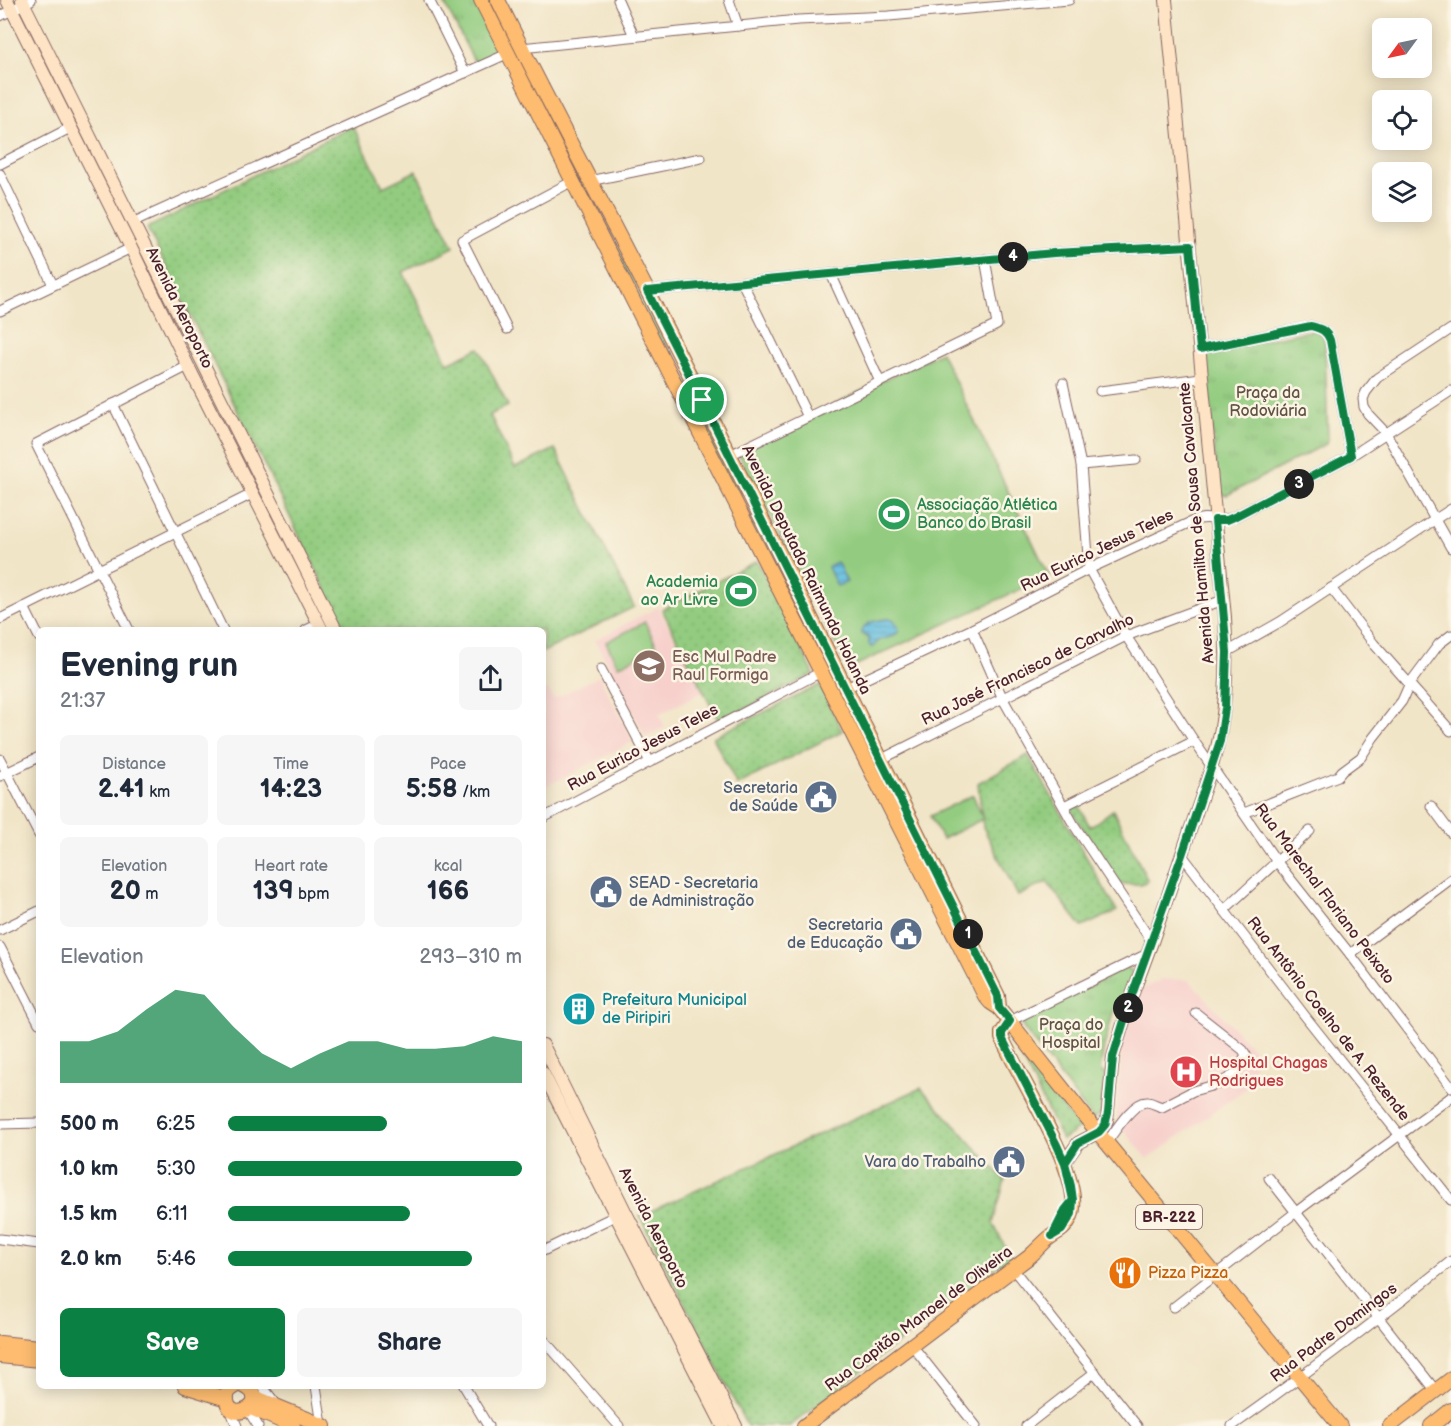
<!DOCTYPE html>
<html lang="en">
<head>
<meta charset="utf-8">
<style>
	:root { --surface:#fff; --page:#f6f6f7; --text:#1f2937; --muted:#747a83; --accent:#0b8043 }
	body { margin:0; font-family:"Balsamiq Sans",sans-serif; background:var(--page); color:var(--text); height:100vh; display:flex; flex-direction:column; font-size:22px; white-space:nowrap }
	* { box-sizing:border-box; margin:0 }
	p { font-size:20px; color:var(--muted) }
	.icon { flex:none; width:33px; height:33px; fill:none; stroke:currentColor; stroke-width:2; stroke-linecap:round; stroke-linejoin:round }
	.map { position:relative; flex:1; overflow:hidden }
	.drawer { position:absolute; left:36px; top:627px; width:510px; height:762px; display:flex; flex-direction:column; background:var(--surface); border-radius:9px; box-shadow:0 3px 15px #0003 }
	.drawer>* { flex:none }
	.needle { width:39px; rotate:237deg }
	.buttons { position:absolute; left:1372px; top:18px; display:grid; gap:12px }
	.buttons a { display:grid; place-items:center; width:60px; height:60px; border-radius:9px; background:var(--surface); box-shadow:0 3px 15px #0003; font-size:30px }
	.pin { position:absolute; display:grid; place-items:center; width:51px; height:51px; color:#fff; margin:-26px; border:3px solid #fff; border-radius:50%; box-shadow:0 2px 6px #0007 }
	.km { position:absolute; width:30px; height:30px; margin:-15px; border-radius:50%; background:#222; color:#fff; font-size:16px; line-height:30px; text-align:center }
	.round { display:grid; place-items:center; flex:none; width:63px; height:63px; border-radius:9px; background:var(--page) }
	.overview { display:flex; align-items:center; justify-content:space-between; height:102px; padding:0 24px }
	h1 { font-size:33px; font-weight:800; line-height:45px }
	.figures { display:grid; grid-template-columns:repeat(3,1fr); gap:9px; height:102px; padding:6px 24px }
	.figures div { display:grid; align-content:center; border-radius:9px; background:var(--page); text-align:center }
	.figures b { font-size:26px; font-weight:800 }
	.figures small { font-size:16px; font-weight:400 }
	.figures p { font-size:16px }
	.chart { height:168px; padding:12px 24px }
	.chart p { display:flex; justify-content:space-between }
	.chart svg { width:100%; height:108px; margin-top:6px; fill:var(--accent); opacity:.7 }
	.action { display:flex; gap:12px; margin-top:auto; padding:12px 24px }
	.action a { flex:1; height:69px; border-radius:9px; background:var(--accent); color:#fff; font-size:24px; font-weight:800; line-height:69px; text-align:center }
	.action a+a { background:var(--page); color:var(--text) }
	ul { padding:0 24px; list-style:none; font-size:20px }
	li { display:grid; grid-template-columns:96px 72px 1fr; align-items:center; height:45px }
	li i { height:15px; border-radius:8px; background:var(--accent) }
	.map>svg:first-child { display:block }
	.built { fill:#f7d0cc }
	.grass { fill:url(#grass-dots); stroke:#6e7656; stroke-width:1.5 }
	.park { fill:url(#park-tufts); stroke:#6e7656; stroke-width:1.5 }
	.pitch { fill:#93cc80; stroke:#6e7656; stroke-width:1.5 }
	.water { fill:url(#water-rules); stroke:#566f86; stroke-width:1.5 }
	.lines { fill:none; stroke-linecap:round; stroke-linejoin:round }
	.street-casing { stroke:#846462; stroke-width:11 }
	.secondary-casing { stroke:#846462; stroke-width:14 }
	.primary-casing { stroke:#846462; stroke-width:16 }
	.street { stroke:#fff; stroke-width:9 }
	.secondary { stroke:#fee4c5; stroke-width:12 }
	.primary { stroke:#fdbc6f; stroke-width:14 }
	.route-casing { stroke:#fff; stroke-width:12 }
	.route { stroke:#0b8043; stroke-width:8 }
	.labels { text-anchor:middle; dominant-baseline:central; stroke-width:5; stroke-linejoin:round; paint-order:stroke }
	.shield { fill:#fcf5e5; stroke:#7f5f63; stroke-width:1.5 }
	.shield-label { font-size:15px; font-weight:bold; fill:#4a1f2b }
	.street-label { font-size:16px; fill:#4a1f2b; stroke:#fcf5e5 }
	.park-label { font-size:16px; fill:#605344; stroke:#fcf5e5 }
	.leisure-label { font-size:16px; fill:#27864d; stroke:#fcf5e5; text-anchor:start }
	.education-label { font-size:16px; fill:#785e54; stroke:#fcf5e5; text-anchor:start }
	.service-label { font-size:16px; fill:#4e5e75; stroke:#fcf5e5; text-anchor:end }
	.culture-label { font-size:16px; fill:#0d838f; stroke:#fcf5e5; text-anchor:start }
	.health-label { font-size:16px; fill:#be3a42; stroke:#fcf5e5; text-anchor:start }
	.food-label { font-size:16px; fill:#c56008; stroke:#fcf5e5; text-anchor:start }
</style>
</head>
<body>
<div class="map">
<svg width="1451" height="1426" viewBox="0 0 1451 1426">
	<defs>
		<pattern id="grass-dots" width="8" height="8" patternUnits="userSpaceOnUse" patternTransform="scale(1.5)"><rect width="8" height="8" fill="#93cc80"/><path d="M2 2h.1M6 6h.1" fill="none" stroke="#80af6f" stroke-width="1.8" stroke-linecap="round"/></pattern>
		<pattern id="park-tufts" width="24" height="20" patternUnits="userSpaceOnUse" patternTransform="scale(1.5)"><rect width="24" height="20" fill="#93cc80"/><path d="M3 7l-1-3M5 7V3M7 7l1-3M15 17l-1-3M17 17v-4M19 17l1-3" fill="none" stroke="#80af6f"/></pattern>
		<pattern id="water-rules" width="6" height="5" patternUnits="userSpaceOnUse" patternTransform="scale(1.5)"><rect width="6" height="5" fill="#63bfe1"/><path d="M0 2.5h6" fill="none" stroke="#549bb7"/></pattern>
	</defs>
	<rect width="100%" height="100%" fill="#fcf5e5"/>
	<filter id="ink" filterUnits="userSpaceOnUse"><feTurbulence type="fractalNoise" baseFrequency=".0167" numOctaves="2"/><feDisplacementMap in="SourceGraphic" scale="12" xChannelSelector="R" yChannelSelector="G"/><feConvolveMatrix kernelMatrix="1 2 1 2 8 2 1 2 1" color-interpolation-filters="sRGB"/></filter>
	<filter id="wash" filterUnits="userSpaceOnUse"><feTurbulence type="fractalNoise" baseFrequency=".008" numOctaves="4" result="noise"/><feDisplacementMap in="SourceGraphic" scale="24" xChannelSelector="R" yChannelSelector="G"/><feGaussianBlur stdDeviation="1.35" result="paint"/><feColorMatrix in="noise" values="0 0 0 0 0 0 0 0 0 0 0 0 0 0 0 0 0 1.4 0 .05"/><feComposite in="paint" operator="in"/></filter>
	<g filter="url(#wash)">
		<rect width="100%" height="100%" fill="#f1e5c7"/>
		<g class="built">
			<polygon points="658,607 703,692 659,714 665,727 646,737 595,640"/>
			<polygon points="599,676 633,742 543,788 543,692 548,689 554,699"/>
			<polygon points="1162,979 1189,980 1258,1054 1245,1089 1148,1159 1121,1127 1116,1114 1122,1050 1137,992"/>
		</g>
		<g class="grass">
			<polygon points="353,126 383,187 416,171 454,247 403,272 448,363 479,348 508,406 490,415 515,468 555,449 634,607 543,652 543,630 346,630 147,228"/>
			<polygon points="757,561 814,674 719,722 662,609"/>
			<polygon points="820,685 842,731 737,785 713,737"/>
			<polygon points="1028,755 1117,911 1082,927 1047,882 1018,896 983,827 978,783"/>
			<polygon points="1078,804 1090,827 1113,810 1148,881 1141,884 1119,884 1071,810"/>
			<polygon points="1013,1040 1079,1128 1062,1140"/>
			<polygon points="921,1088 1005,1180 993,1223 1010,1257 790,1426 747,1426 640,1216"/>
		</g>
		<g class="park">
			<polygon points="443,0 474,0 500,51 475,63"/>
			<polygon points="561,141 564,148 569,152 742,493 740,496 736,488 731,485 557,142"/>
			<polygon points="1314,330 1324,335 1325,342 1328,441 1326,444 1227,495 1219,494 1204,355 1209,351"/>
			<polygon points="747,510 750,516 757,522 835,678 834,681 830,681 744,512"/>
			<polygon points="1127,967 1132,971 1132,975 1121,1006 1114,1009 1104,1047 1100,1070 1105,1074 1101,1114 1095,1118 1092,1118 1024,1029 1021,1023 1022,1020"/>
		</g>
		<g class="pitch">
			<polygon points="941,352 1049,576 848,669 738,452"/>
			<polygon points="645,622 657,647 618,666 606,642"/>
			<polygon points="973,795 983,819 942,839 930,816"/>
		</g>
		<g class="water">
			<polygon points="837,562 847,582 837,586 828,567"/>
			<path d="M887 619 893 620 898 627 899 631C892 641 880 635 874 646L871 647 869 644V638L861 633C865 621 876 621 887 619Z"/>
		</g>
	</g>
	<g filter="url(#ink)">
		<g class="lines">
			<g class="street-casing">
				<g id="street">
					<polyline points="429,0 465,73"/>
					<polyline points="618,0 634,36"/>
					<polyline points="729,0 738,26"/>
					<polyline points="0,16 31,0"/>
					<polyline points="521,48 798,20 889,16 1069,0"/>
					<polyline points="0,164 70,128"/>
					<polyline points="0,174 53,285"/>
					<polyline points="589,181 701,158"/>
					<polyline points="132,223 509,53"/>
					<polyline points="831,274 880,382"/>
					<polyline points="742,282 808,417"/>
					<polyline points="647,291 1054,253 1190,246"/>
					<polyline points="0,311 131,248"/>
					<polyline points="507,329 462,240 573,181"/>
					<polyline points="1451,329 1377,378 1366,392 1363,399 1364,407 1368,414 1386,433 1451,548"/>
					<path d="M1200 349 1311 326C1321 329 1325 330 1330 340L1351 456"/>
					<polyline points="1063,383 1081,465 1089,569 1126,636 1194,741 1277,862 1350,954 1451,1087"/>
					<polyline points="1100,391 1201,378"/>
					<polyline points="113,404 223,630"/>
					<polyline points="730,455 997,325 985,259"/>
					<polyline points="1081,465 1136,460"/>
					<polyline points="1331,588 1374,644 1451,731"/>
					<polyline points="24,607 39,637"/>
					<polyline points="0,619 252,494"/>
					<polyline points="972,629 1003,699 1074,825 1152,942"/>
					<polyline points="129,630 36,444 188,366"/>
					<polyline points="306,630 319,624"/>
					<polyline points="1227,652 1280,622 1451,509"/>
					<polyline points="601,669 650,762"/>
					<path d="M846 688 972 629 1089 569 1193 521C1209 514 1217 524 1234 517L1351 456 1451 391"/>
					<polyline points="0,759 39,835"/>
					<polyline points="882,759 1126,636 1223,600"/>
					<polyline points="0,776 39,757"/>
					<polyline points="1064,806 1194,741"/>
					<polyline points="1431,806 1451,833"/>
					<polyline points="1244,813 1338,776 1342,771 1361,757 1373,738 1402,701 1410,683 1439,644 1451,635"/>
					<polyline points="543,818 821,672"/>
					<polyline points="1182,855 1305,1016 1451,1200"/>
					<polyline points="1224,910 1310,831"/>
					<polyline points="0,930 39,911"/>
					<polyline points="0,947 39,1023"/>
					<polyline points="1350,954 1451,879"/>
					<polyline points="1010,1021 1147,954"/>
					<polyline points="0,1124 39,1123"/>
					<path d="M1107 1142C1115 1131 1134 1100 1148 1102 1153 1103 1158 1106 1162 1107L1193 1091 1218 1084 1234 1075 1246 1055 1243 1050 1196 1013"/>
					<polyline points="1269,1178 1436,1391"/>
					<polyline points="0,1239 39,1244"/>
					<polyline points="543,1251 615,1216"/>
					<polyline points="1013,1269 1137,1426"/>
					<polyline points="1174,1307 1296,1212 1451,1097"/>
					<polyline points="543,1339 619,1426"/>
					<polyline points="911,1344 976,1426"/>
					<polyline points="262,1386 277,1405"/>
					<polyline points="316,1386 322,1425"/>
					<polyline points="464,1386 488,1426"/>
					<polyline points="230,1409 237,1426"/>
					<polyline points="248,1410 258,1426"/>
					<polyline points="1026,1426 1095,1372"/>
					<path d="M1232 1426C1307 1373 1380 1318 1451 1261"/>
				</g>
			</g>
			<g class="secondary-casing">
				<g id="secondary">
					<polyline points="7,0 131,248 188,366 322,630"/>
					<polyline points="22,0 336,630"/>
					<polyline points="543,1045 625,1211 736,1426"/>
					<polyline points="543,1073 723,1426"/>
					<path d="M1064 1163 1078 1143 1099 1132 1107 1120 1113 1057 1131 998 1152 942 1212 766C1227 717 1228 668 1225 617L1166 0"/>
				</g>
			</g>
			<g class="primary-casing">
				<g id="primary">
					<polyline points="481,0 985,996 990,1002 999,1008 1087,1119 1340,1426"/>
					<path d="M498 0C548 102 602 202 654 304 770 534 885 765 998 996L999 1008"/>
					<polyline points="0,1343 39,1347"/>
					<polyline points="0,1356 39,1360"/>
					<polyline points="185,1386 227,1399"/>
					<path d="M236 1386C230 1389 225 1394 227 1401 231 1426 274 1401 244 1386"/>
					<polyline points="254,1397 324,1426"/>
					<polyline points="251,1408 293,1426"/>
					<path d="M804 1426 1029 1257C1036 1251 1042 1244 1049 1238 1060 1230 1065 1230 1071 1216 1087 1180 1017 1075 1002 1038V1033L1010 1021"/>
					<polyline points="1390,1426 1451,1379"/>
					<polyline points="1431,1426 1451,1410"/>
				</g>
			</g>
			<use href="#street" class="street"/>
			<use href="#secondary" class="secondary"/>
			<use href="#primary" class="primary"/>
		</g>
	</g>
	<g class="lines" filter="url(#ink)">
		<g class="route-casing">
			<path id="route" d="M702 400 998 996 999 1008 1010 1021 1002 1033V1038L1056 1143 1065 1163 1071 1186 1073 1200 1072 1214 1062 1230 1052 1236 1065 1210 1073 1200 1065 1163 1078 1143 1099 1132 1105 1125 1108 1113 1113 1057 1131 998 1182 855 1220 741 1225 708 1227 652 1215 520H1227L1234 517 1351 456 1330 340C1326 330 1321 329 1311 326L1200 349 1190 246 1054 253 647 291 702 400"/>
		</g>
		<use href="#route" class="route"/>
	</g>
	<defs>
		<g id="stadium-disc" transform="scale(1.725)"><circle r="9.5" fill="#2e9e5b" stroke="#fcf5e5"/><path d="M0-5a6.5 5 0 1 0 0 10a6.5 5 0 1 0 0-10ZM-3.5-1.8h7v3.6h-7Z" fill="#fff"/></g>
		<g id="school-disc" transform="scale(1.725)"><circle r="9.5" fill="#8d6e63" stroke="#fcf5e5"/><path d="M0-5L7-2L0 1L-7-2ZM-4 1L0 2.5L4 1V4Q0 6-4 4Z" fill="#fff"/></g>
		<g id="civic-disc" transform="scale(1.725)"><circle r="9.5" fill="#5c6f8a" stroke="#fcf5e5"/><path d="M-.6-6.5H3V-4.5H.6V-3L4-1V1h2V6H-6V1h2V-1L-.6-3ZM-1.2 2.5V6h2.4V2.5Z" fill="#fff"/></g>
		<g id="building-disc" transform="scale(1.725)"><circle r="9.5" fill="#0f9aa8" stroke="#fcf5e5"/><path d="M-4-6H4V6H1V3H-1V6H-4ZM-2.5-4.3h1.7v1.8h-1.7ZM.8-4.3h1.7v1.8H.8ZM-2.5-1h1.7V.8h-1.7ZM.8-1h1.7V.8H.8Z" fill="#fff"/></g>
		<g id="hospital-disc" transform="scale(1.725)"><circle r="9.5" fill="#e0444e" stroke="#fcf5e5"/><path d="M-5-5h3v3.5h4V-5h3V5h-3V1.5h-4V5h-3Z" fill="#fff"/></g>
		<g id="restaurant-disc" transform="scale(1.725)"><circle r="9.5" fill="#e8710a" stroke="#fcf5e5"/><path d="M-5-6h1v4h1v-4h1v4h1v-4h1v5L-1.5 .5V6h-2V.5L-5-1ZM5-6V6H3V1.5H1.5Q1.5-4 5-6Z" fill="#fff"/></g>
	</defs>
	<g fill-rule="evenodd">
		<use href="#stadium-disc" x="894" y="514"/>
		<use href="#stadium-disc" x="741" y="591"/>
		<use href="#school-disc" x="649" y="666"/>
		<use href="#civic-disc" x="821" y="797"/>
		<use href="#civic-disc" x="606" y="892"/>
		<use href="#civic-disc" x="906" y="934"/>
		<use href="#building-disc" x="579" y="1009"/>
		<use href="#hospital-disc" x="1186" y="1072"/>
		<use href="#civic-disc" x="1009" y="1162"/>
		<use href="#restaurant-disc" x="1125" y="1273"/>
	</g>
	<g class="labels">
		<rect class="shield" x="1136" y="1205" width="66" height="24" rx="4.5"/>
		<g class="shield-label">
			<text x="1169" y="1217">BR-222</text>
		</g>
		<g class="street-label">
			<text transform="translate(179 308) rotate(64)">Avenida Aeroporto</text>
			<text transform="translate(1197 523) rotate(-95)">Avenida Hamilton de Sousa Cavalcante</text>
			<text transform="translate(1097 551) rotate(-26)">Rua Eurico Jesus Teles</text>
			<text transform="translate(806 570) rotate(64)">Avenida Deputado Raimundo Holanda</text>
			<text transform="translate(1028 670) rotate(-26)">Rua José Francisco de Carvalho</text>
			<text transform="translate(643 748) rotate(-28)">Rua Eurico Jesus Teles</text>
			<text transform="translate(1324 894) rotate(53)">Rua Marechal Floriano Peixoto</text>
			<text transform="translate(1328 1019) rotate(52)">Rua Antônio Coelho de A. Rezende</text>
			<text transform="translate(653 1228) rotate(63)">Avenida Aeroporto</text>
			<text transform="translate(919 1319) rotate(-37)">Rua Capitão Manoel de Oliveira</text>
			<text transform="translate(1334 1333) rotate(-37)">Rua Padre Domingos</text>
		</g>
		<g class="park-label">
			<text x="1268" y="393">Praça da<tspan x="1268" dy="18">Rodoviária</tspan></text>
			<text x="1071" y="1025">Praça do<tspan x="1071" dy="18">Hospital</tspan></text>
		</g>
		<g class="leisure-label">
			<text x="917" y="505">Associação Atlética<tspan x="917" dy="18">Banco do Brasil</tspan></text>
			<text x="718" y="582" text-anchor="end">Academia<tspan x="718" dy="18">ao Ar Livre</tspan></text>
		</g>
		<g class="education-label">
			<text x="672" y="657">Esc Mul Padre<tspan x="672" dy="18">Raul Formiga</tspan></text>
		</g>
		<g class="service-label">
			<text x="798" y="788">Secretaria<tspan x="798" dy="18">de Saúde</tspan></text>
			<text x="629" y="883" text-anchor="start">SEAD - Secretaria<tspan x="629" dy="18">de Administração</tspan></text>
			<text x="883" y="925">Secretaria<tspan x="883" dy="18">de Educação</tspan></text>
			<text x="986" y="1162">Vara do Trabalho</text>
		</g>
		<g class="culture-label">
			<text x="602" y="1000">Prefeitura Municipal<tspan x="602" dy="18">de Piripiri</tspan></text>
		</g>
		<g class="health-label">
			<text x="1209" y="1063">Hospital Chagas<tspan x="1209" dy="18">Rodrigues</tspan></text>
		</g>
		<g class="food-label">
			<text x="1148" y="1273">Pizza Pizza</text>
		</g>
	</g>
</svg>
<div class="buttons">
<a><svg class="needle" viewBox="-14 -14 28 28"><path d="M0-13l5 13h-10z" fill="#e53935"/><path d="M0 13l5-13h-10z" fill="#747a83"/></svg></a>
<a><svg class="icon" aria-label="locate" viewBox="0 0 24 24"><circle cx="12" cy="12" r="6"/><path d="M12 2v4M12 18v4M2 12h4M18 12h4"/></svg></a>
<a><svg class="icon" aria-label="layers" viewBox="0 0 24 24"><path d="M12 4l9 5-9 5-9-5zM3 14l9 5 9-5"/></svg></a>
</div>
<div class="pin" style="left:702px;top:400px;background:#1e9e55"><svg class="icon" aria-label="arrive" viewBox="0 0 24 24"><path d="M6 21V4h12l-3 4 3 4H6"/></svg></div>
<b class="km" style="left:968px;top:934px">1</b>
<b class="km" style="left:1128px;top:1008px">2</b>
<b class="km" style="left:1299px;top:484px">3</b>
<b class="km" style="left:1013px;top:257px">4</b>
<section class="drawer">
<div class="overview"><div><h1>Evening run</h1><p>21:37</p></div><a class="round"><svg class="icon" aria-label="share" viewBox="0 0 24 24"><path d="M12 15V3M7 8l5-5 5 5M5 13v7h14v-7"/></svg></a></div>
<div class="figures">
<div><p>Distance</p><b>2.41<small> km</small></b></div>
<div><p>Time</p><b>14:23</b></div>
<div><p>Pace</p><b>5:58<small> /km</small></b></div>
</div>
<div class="figures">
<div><p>Elevation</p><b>20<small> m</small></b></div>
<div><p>Heart rate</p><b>139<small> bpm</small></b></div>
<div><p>kcal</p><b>166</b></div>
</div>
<div class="chart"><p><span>Elevation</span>293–310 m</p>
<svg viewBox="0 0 160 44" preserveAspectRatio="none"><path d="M0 44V27L10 27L20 23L30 14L40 6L50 8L60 21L70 32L80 38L90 32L100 27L110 27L120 30L130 30L140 29L150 25L160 27V44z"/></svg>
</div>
<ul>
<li><b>500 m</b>6:25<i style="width:54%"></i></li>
<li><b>1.0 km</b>5:30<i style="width:100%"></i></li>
<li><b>1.5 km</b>6:11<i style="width:62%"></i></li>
<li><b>2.0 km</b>5:46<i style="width:83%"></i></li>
</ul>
<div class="action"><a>Save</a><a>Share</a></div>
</section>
</div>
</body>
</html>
